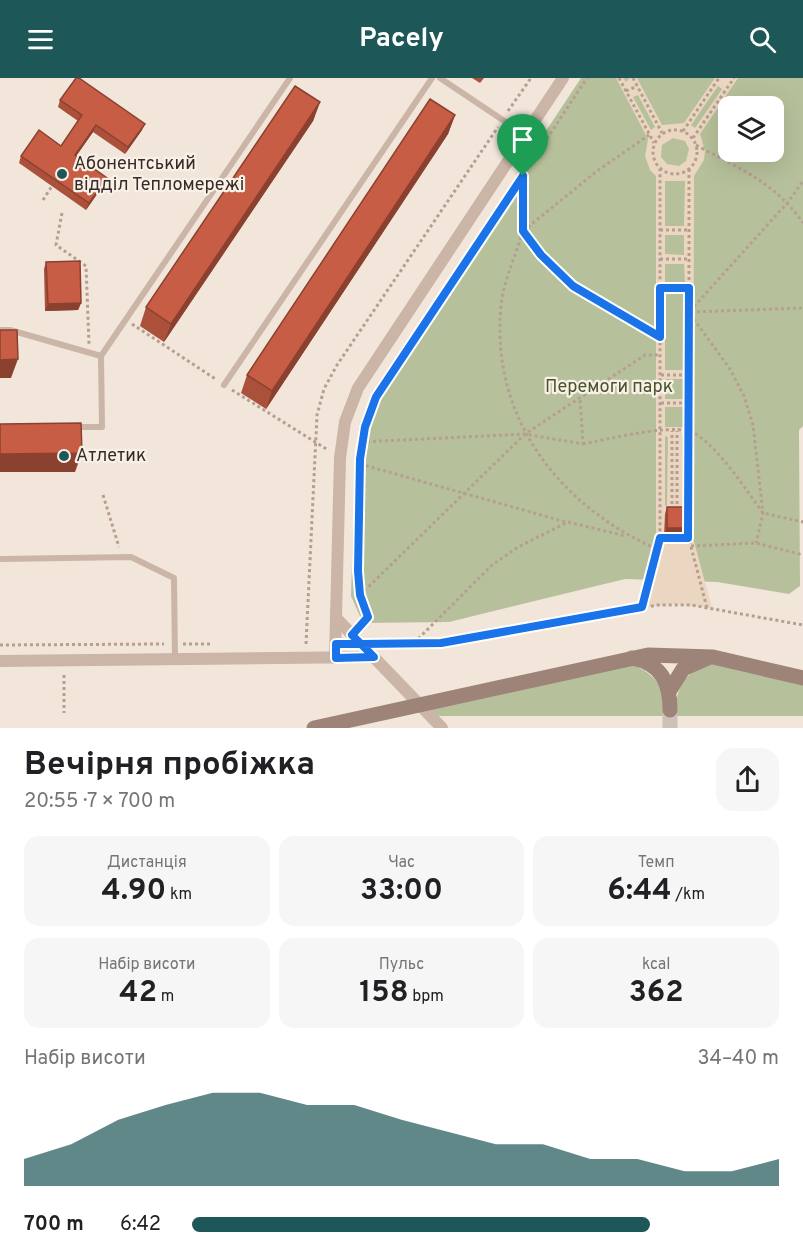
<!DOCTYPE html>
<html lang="uk">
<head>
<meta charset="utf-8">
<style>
	:root { --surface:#fff; --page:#f6f6f6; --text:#202124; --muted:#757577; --accent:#1d5758 }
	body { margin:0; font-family:Overpass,sans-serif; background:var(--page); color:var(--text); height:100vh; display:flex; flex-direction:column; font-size:22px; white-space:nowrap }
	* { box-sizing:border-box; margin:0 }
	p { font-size:20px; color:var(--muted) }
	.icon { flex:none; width:33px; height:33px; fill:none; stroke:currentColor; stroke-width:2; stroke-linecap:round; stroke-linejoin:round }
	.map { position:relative; height:650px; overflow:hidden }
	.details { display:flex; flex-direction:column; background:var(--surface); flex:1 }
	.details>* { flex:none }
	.fabs { position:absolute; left:718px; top:18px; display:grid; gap:12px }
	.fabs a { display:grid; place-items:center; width:66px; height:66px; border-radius:12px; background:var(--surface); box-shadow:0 6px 24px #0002; font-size:30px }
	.pin { position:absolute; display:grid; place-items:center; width:51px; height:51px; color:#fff; margin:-62px -26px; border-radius:50% 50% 50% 0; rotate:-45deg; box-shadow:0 0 6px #0007 }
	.pin .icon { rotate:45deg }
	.round { display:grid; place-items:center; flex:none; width:63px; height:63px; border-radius:18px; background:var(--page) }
	.head { display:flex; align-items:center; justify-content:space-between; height:102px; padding:0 24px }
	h1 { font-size:33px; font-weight:700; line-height:45px }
	.stats { display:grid; grid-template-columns:repeat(3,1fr); gap:9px; height:102px; padding:6px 24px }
	.stats div { display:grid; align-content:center; border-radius:15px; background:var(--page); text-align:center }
	.stats b { font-size:30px; font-weight:700 }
	.stats small { font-size:16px; font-weight:400 }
	.stats p { font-size:16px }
	.chart { height:168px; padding:12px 24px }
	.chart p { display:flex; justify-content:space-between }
	.chart svg { width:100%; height:108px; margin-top:6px; fill:var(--accent); opacity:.7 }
	ul { padding:0 24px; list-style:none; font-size:20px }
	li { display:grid; grid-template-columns:96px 72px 1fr; align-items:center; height:45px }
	li i { height:15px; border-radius:8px; background:var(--accent) }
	header { display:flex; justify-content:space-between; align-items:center; height:78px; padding:0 24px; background:var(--accent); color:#fff; font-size:27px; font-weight:700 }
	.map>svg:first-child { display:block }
	.green { fill:#b6c19b; fill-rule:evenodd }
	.plaza { fill:#ead6c1; fill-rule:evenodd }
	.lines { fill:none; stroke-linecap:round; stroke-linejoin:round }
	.secondary-tunnel { stroke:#ccc1b7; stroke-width:15; stroke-dasharray:15 8; stroke-linecap:butt }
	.path { stroke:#b69f91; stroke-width:3; stroke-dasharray:3 3; stroke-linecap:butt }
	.lane { stroke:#cab5a7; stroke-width:6 }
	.street { stroke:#cab5a7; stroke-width:12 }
	.secondary { stroke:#9e8478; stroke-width:15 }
	.wall { fill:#ab503a }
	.shaded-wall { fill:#8b4130 }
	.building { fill:#c75d44; stroke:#8b4130; stroke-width:1.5 }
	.route-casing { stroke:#fff; stroke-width:12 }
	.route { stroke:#1a73e8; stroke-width:8 }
	.poi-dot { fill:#1d5758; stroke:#f9f0e7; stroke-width:2 }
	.labels { text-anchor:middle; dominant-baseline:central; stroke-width:4.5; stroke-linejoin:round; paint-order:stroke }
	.poi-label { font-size:18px; fill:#362b27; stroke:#f9f0e7; text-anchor:start }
	.park-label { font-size:18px; fill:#48552b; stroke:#f9f0e7 }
</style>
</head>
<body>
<header><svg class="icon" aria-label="menu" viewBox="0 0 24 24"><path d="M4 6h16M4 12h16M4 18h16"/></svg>Pacely<svg class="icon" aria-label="search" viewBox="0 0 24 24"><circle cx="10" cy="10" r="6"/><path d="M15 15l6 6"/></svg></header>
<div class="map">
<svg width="803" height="650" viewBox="0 0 803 650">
	<rect width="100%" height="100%" fill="#f2e6db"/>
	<g class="green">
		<path d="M581 0H803V348L799 352 800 508 789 516 717 504 625 501 449 544 363 545 351 518 355 381 359 348 371 317ZM729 28H774V74H729Z"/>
		<path d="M714 586 803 605V638H675C675 612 685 589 714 586Z"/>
		<path d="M633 587C658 597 665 612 664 638H438L430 630Z"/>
	</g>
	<path class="plaza" d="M616 0H623L626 4 630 0H637L662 47 684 45 715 0H738L700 56 705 73 704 82 694 98 693 460 712 530 675 526 637 530 656 460V98L650 92 645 78 648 61ZM718 8 722 11 695 50 691 47ZM638 17 655 49 651 52 633 19ZM673 60 685 63 689 71 686 83 679 88 667 86 661 79 662 67ZM665 103H685L684 148H665ZM665 157H684V177L665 176ZM665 186H684L685 205H665ZM665 214H684V292H665ZM665 301H684V321H665ZM665 329H684V349H665ZM665 358 668 359 667 427 665 428ZM682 358H684V427L682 428Z"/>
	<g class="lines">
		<polyline class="secondary-tunnel" points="670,650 670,632"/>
		<g class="path">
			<polyline points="619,0 654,65"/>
			<polyline points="633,0 662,55"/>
			<polyline points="626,13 637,8"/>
			<polyline points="508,33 531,0"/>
			<circle cx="675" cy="74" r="22"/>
			<polyline points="683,53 719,0"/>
			<polyline points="693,60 734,0"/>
			<path d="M696 67C738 90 775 104 803 145"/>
			<polyline points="689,91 689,461 707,530"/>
			<path d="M523 99C523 116 526 138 522 154 516 180 504 199 501 228 490 339 559 428 657 471"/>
			<polyline points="43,122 52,108"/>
			<polyline points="62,135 56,167 86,188 89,266"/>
			<polyline points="660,152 689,152"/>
			<path d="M523 153C560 206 605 228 660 259"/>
			<polyline points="523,153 597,93 649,57"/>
			<polyline points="660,181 689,181"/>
			<polyline points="660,210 689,210"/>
			<polyline points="690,233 788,124 803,103"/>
			<polyline points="691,234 803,230"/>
			<polyline points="690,236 730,291 744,318 753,347 763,435 756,465"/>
			<polyline points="132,246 217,302"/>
			<polyline points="661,297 689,297"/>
			<polyline points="232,312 328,372"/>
			<polyline points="661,325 689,325"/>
			<polyline points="361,364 525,356 583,366 580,320"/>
			<path d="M583 366C609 361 664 347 689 353 713 360 748 415 763 435L803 444"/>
			<polyline points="360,386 566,444"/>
			<polyline points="103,417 119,469"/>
			<polyline points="672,432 672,353"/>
			<polyline points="677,432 677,353"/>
			<polyline points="660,461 689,461"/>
			<polyline points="691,468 756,465 803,477"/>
			<polyline points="360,517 525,356 645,277 660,277"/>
			<polyline points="642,529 660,461 660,91"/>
			<polyline points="359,549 367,539 360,517 358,493 360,381 365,349 376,319 587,0"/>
			<polyline points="414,565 491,488 518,469 568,444 626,458"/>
			<polyline points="183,566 212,566"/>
			<polyline points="306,566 317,337 324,311 337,287 498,49"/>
			<polyline points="378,566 441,565 658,527 691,527 803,547"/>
			<polyline points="0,567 164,566"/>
			<polyline points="64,597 64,635"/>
		</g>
		<g class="lane">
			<polyline points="440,0 525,57"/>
			<polyline points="0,252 10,252 101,278"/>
			<polyline points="224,307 432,0"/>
			<polyline points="76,349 102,349 101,278 290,0"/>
			<polyline points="0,481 131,479 174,500 175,581"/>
		</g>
		<g class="street">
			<polyline points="336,540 442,650"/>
			<polyline points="335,580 340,380 345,344 358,310 563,0"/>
			<polyline points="0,583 374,579"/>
		</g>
		<g class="secondary">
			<path d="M632 580C662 586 670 605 670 632"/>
			<polyline points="670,612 683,591 708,580"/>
			<polyline points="314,650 648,577 713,579 803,600"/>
		</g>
	</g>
	<g class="wall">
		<polygon points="472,0 484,0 480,5"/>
		<polygon points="60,22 142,52 125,76 93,54 76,78 104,106 86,132 19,85 21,78 61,68 78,43 58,29"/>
		<polygon points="320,24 313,43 164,264 140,248 146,229"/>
		<polygon points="455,37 448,56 266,331 241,315 247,297"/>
		<polygon points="46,184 81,225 78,232 45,233 44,191"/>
		<polygon points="667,429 687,450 685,456 664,457 665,436"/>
	</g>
	<g class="shaded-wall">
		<polygon points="320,24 313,43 164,264 171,246"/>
		<polygon points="455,37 448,56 266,331 272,313"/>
		<polygon points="145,46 142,52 125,76 128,69"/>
		<polygon points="96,47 93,54 72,84 75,77"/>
		<polygon points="107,100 104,106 86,132 89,125"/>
		<polygon points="81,225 78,232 45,233 48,226"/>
		<polygon points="18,281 11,300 0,300 0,282"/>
		<polygon points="82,375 75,394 0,394 0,376"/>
		<polygon points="667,450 687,450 685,456 664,457"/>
	</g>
	<g class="building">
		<polygon points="76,0 79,0 145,46 128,69 96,47 75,77 107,100 89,125 21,78 39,52 61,68 82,37 60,22"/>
		<polygon points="295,8 320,24 171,246 146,229"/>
		<polygon points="430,21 455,37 272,313 247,297"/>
		<polygon points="80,183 81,225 48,226 46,184"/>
		<polygon points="0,252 17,252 18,281 0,282"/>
		<polygon points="81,345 82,375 0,376 0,346"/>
		<rect x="667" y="429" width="20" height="21"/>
	</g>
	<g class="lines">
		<g class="route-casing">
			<polyline id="route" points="523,98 376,319 365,349 360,381 358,493 360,517 368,539 352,557 361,566 336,566 336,580 374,579 361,566 441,565 642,529 660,460 688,460 689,210 660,210 660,259 573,208 541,177 523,153 523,98"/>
		</g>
		<use href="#route" class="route"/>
	</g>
	<g class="poi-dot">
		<circle cx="62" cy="96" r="6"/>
		<circle cx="64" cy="378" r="6"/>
	</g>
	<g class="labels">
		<g class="poi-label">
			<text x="74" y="86">Абонентський<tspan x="74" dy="21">відділ Тепломережі</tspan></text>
			<text x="76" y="378">Атлетик</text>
		</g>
		<g class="park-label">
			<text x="609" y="309">Перемоги парк</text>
		</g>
	</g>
</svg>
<div class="fabs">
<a><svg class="icon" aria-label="layers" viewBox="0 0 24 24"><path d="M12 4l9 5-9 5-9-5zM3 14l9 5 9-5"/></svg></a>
</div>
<div class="pin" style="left:523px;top:98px;background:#1e9e55"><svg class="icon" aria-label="arrive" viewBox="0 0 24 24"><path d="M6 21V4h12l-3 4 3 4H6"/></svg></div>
</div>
<section class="details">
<div class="head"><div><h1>Вечірня пробіжка</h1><p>20:55 · 7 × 700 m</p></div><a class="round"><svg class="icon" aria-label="share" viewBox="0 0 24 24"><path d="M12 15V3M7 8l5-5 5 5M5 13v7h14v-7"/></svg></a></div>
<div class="stats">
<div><p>Дистанція</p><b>4.90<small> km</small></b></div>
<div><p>Час</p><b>33:00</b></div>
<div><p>Темп</p><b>6:44<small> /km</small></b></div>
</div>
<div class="stats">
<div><p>Набір висоти</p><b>42<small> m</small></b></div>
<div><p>Пульс</p><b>158<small> bpm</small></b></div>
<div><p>kcal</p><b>362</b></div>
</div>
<div class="chart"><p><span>Набір висоти</span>34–40 m</p>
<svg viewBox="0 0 160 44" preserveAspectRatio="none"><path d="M0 44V33L10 27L20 17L30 11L40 6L50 6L60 11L70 11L80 17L90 22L100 27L110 27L120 33L130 33L140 38L150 38L160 33V44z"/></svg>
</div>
<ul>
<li><b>700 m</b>6:42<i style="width:78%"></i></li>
</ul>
</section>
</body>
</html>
